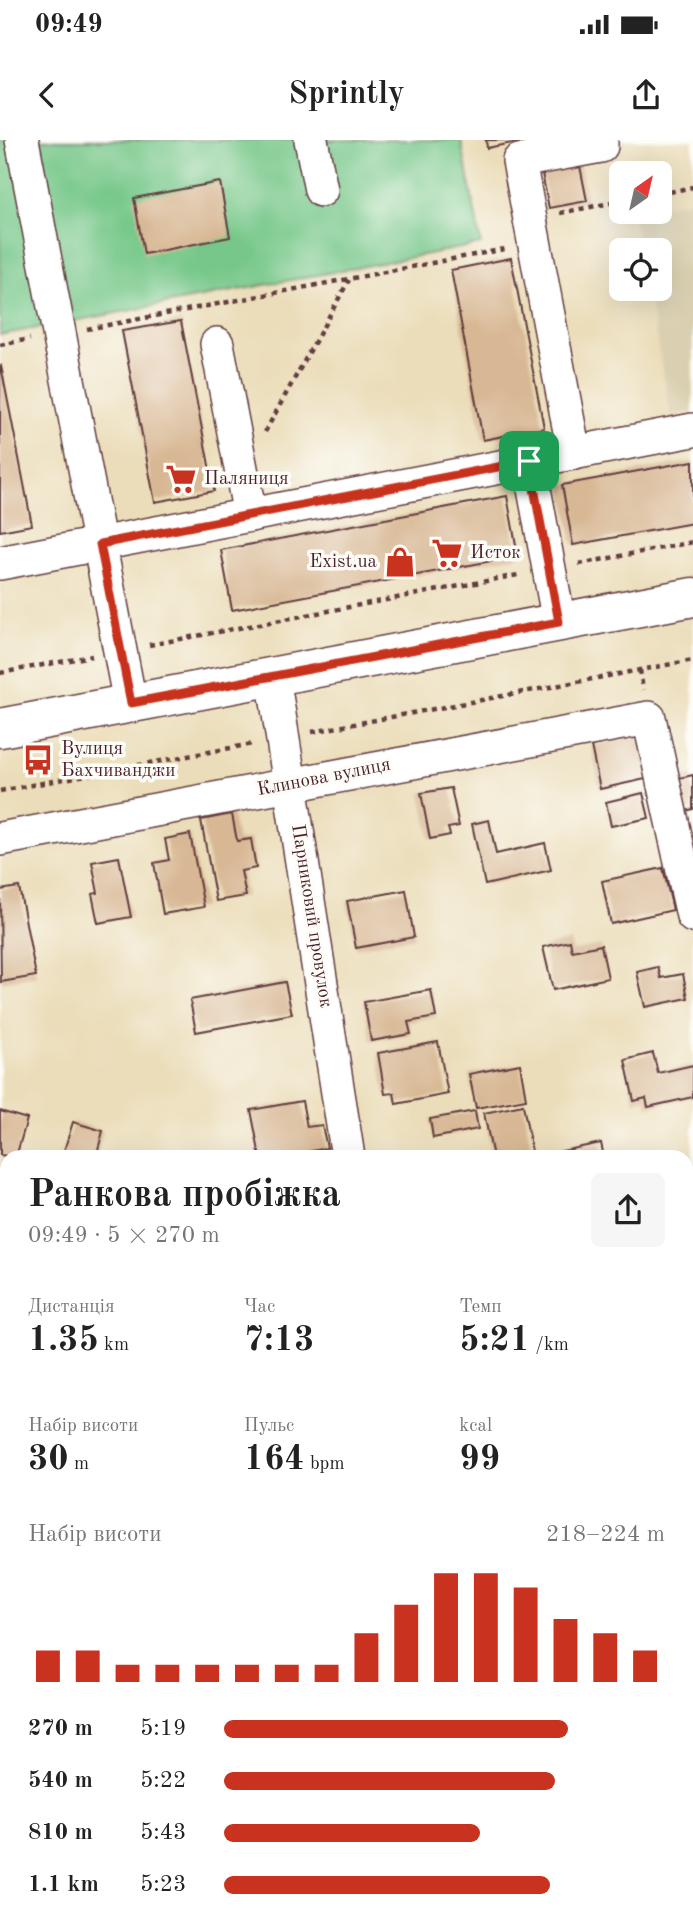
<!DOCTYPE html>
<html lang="uk">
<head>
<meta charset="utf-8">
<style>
	:root { --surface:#fff; --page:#f6f6f6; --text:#222; --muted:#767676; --accent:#c8321e }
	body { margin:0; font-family:"Old Standard TT",serif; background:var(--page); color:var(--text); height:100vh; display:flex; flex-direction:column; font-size:26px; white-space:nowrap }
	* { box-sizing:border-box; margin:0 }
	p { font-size:23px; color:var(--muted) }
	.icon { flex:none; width:38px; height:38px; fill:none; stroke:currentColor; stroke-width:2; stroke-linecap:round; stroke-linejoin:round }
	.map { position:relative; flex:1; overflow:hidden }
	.panel { position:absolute; left:0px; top:1010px; width:693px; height:779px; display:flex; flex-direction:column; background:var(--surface); border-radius:21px 21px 0 0; box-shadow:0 7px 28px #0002 }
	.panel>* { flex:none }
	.needle { width:46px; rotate:34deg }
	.fabs { position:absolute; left:609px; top:21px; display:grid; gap:14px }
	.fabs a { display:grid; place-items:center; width:63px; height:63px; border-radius:10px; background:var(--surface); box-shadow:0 7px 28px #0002; font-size:35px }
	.pin { position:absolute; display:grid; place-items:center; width:60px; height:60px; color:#fff; margin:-30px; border-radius:14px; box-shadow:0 4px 10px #0006 }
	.round { display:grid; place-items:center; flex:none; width:74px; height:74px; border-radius:10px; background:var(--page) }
	.summary { display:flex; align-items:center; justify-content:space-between; height:119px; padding:0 28px }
	h1 { font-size:38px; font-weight:600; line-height:52px }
	.metrics { display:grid; grid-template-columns:repeat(3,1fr); gap:10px; height:119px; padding:7px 28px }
	.metrics div { display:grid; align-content:center }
	.metrics b { font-size:35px; font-weight:600 }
	.metrics small { font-size:19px; font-weight:400 }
	.metrics p { font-size:19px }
	.chart { height:196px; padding:14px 28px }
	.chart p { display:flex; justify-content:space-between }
	.chart svg { width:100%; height:126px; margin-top:7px; stroke:var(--accent); stroke-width:6 }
	ul { padding:0 28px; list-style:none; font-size:23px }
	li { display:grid; grid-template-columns:112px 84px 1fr; align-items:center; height:52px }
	li i { height:18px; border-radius:9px; background:var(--accent) }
	.status { display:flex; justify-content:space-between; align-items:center; height:49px; padding:0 35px; background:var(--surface); direction:ltr }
	.status svg { height:19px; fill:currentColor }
	header { display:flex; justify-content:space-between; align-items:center; height:91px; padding:0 28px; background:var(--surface); font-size:32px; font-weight:600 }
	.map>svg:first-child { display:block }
	.built { fill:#dad0b1 }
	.green { fill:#76c789; stroke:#60735a; stroke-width:2 }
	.forest { fill:#60ac75; stroke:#556650; stroke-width:2 }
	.building { fill:#d8b894 }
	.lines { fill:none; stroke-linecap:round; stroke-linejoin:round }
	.minor-casing { stroke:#623c40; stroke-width:36 }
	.major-casing { stroke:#623c40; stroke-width:41 }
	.path { stroke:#623c40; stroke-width:4.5; stroke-dasharray:5 5; stroke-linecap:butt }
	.minor { stroke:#fff; stroke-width:33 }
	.major { stroke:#fff; stroke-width:38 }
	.route-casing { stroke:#fff; stroke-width:14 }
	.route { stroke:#c8321e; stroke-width:9 }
	.labels { text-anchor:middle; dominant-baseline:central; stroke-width:7; stroke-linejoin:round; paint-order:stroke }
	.poi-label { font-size:19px; fill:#4a1f2b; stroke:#fdfcf7; text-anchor:start }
	.street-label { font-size:19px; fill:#4a1f2b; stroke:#fdfcf7 }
</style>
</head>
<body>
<div class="status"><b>09:49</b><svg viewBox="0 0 49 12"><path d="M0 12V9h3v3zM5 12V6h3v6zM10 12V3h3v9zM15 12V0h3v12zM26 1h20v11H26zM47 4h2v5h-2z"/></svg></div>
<header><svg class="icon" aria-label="back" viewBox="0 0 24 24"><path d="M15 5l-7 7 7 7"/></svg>Sprintly<svg class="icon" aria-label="share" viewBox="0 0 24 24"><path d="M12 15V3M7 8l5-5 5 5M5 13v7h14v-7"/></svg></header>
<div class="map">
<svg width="693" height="1787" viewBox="0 0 693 1787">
	<rect width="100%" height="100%" fill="#fdfcf7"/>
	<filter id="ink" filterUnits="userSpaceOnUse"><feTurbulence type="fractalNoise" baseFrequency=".0143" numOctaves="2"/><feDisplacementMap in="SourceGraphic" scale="14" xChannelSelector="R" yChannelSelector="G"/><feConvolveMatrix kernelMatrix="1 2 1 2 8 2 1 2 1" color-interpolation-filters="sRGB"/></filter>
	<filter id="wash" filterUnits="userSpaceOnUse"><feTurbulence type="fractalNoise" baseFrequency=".00686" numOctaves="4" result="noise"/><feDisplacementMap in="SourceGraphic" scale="28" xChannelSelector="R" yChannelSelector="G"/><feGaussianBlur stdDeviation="1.57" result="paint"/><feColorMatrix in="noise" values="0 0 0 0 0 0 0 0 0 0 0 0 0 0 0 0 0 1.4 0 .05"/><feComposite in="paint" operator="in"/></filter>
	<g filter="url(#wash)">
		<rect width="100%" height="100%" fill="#ebddb9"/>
		<polygon class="built" points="693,60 693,271 671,275 647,149 660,149 660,110 640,110 632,72 660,72 660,67"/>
		<g class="green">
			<polygon points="0,0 461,0 481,104 0,195"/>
			<polygon points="686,1523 693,1527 693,1685 686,1681"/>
		</g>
		<polygon class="forest" points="686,1681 693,1685 693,1787 683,1787 672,1782 686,1782"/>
		<g id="blocks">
			<g class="building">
				<polygon points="486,0 522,0 522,1 487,8"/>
				<polygon points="580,26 587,61 549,68 542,33"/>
				<polygon points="220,42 230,97 144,114 134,58"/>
				<polygon points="511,118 544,288 483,300 451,130"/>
				<polygon points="181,181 214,351 155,362 122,191"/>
				<polygon points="1,226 32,385 0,391 0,227"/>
				<polygon points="693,321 693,383 573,405 562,345"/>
				<polygon points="507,356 518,416 232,470 221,410"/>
				<polygon points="640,595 650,638 600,649 591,606"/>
				<polygon points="693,635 693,669 686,671 679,638"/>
				<polygon points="451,648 459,686 448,688 450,695 430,699 421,653"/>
				<polygon points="643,653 649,678 611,686 606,662"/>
				<polygon points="232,674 237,701 251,699 256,728 241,731 246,756 216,761 201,680"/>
				<polygon points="489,680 496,714 545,703 551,730 485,745 472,684"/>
				<polygon points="190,694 204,767 163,774 154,723 169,720 165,699"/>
				<polygon points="119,717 131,777 98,783 92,754 98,753 92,722"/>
				<polygon points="663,728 673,770 611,784 602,741"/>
				<polygon points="19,747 36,836 1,842 0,750"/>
				<polygon points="406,750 414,797 356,808 347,761"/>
				<polygon points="570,801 572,811 601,805 608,838 553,850 543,807"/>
				<polygon points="658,827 661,838 683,834 688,858 645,867 637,832"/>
				<polygon points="285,842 292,874 196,892 190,860"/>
				<polygon points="431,850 436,877 408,882 411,894 371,901 364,862"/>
				<polygon points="438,902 448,954 396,964 394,953 385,954 378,913"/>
				<polygon points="653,913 658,933 693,925 693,957 648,967 646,958 634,961 625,920"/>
				<polygon points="520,924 526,959 476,968 469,934"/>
				<polygon points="302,961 307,987 322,985 327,1008 281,1017 260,1017 251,970"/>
				<polygon points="523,965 533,1017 493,1017 484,973"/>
				<polygon points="0,971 27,979 16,1017 0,1015"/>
				<polygon points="475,971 478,989 433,998 430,979"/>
				<polygon points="73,982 103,991 96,1017 62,1017"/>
				<polygon points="601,1003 604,1017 558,1017 557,1012"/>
				<polygon points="690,1041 693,1069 686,1070 686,1042"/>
				<polygon points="0,1105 7,1107 7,1125 1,1147"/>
				<polygon points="693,1240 693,1321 686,1322 686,1242"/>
				<polygon points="693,1421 693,1439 686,1440 686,1422"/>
				<polygon points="469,1782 526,1782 524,1787 467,1787"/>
			</g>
		</g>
	</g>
	<g filter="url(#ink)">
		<use href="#blocks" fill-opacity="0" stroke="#623c40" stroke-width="2"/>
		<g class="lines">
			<g class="minor-casing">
				<g id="minor">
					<polyline points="22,0 130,563"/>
					<polyline points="311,0 321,50"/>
					<polyline points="217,204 250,375"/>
					<polyline points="574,313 519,21 601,6 601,0"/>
					<polyline points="529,322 559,482"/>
					<polyline points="0,423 693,290"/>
					<polyline points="273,536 348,1017"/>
					<polyline points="0,699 649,578 693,776"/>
					<polyline points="0,1069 7,1071"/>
					<polyline points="686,1223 693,1222"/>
					<polyline points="0,1384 7,1386"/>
					<polyline points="686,1548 693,1554"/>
				</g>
			</g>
			<g class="major-casing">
				<polyline id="major" points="0,588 693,457"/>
			</g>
			<g class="path">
				<polyline points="660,54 693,47"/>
				<polyline points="560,73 621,61"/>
				<polyline points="87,189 505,109"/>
				<polyline points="0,205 30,199"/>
				<polyline points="265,292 349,140"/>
				<polyline points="579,424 693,402"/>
				<polyline points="149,505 518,435"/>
				<polyline points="640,530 643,550"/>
				<polyline points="0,533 92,516"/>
				<polyline points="312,592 693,520"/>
				<polyline points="0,651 252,604"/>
				<polyline points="0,1753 7,1751"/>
				<polyline points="223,1782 234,1787"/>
				<polyline points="381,1782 381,1787"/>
				<polyline points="319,1787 338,1782"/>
			</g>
			<use href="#minor" class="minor"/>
			<use href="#major" class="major"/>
		</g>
	</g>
	<g class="lines" filter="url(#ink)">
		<g class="route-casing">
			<polygon id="route" points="529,321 559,482 131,563 100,404"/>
		</g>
		<use href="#route" class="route"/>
	</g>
	<defs>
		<g id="supermarket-bare" transform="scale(2.415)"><path d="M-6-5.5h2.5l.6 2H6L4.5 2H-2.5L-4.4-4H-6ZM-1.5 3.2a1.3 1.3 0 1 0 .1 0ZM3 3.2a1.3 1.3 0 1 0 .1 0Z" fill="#c8321e" stroke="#fdfcf7" stroke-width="2.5" paint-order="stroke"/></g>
		<g id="shop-bare" transform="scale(2.415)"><path d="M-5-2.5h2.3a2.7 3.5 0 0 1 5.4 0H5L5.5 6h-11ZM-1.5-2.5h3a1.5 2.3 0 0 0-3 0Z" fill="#c8321e" stroke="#fdfcf7" stroke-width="2.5" paint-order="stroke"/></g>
		<g id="bus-bare" transform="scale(2.415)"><path d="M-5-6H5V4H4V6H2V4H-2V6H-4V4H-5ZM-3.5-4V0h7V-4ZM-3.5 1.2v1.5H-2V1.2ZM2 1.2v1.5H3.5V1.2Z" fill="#c8321e" stroke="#fdfcf7" stroke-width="2.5" paint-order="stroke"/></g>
	</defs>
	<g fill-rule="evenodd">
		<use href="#supermarket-bare" x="181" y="339"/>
		<use href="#supermarket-bare" x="447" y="413"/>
		<use href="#shop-bare" x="400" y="422"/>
		<use href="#bus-bare" x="38" y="620"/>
	</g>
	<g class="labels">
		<g class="poi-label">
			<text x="204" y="339">Паляниця</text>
			<text x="470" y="413">Исток</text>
			<text x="377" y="422" text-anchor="end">Exist.ua</text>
			<text x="61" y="609">Вулиця<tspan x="61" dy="22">Бахчиванджи</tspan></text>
		</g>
		<g class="street-label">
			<text transform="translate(324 638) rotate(-11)">Клинова вулиця</text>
			<text transform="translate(311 776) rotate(81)">Парниковий провулок</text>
		</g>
	</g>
</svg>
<div class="fabs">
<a><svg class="needle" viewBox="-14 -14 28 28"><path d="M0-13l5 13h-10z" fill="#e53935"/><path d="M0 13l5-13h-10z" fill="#767676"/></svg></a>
<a><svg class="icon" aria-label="locate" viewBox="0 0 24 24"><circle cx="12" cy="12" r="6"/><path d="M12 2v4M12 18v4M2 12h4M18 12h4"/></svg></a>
</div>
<div class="pin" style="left:529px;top:321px;background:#1e9e55"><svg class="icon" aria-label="arrive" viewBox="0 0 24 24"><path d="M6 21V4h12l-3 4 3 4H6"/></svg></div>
<section class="panel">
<div class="summary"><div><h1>Ранкова пробіжка</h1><p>09:49 · 5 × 270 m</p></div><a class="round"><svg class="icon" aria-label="share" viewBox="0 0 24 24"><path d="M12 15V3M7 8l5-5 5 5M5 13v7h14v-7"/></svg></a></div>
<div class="metrics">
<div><p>Дистанція</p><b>1.35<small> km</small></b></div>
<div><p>Час</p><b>7:13</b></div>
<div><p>Темп</p><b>5:21<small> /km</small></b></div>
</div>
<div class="metrics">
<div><p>Набір висоти</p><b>30<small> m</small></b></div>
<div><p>Пульс</p><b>164<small> bpm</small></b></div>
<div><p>kcal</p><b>99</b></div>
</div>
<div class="chart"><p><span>Набір висоти</span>218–224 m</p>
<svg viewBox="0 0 160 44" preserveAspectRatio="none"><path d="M5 44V33M15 44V33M25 44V38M35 44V38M45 44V38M55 44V38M65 44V38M75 44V38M85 44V27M95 44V17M105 44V6M115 44V6M125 44V11M135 44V22M145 44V27M155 44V33"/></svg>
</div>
<ul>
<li><b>270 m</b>5:19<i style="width:78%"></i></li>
<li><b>540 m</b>5:22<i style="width:75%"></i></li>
<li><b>810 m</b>5:43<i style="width:58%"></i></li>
<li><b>1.1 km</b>5:23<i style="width:74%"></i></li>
</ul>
</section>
</div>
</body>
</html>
